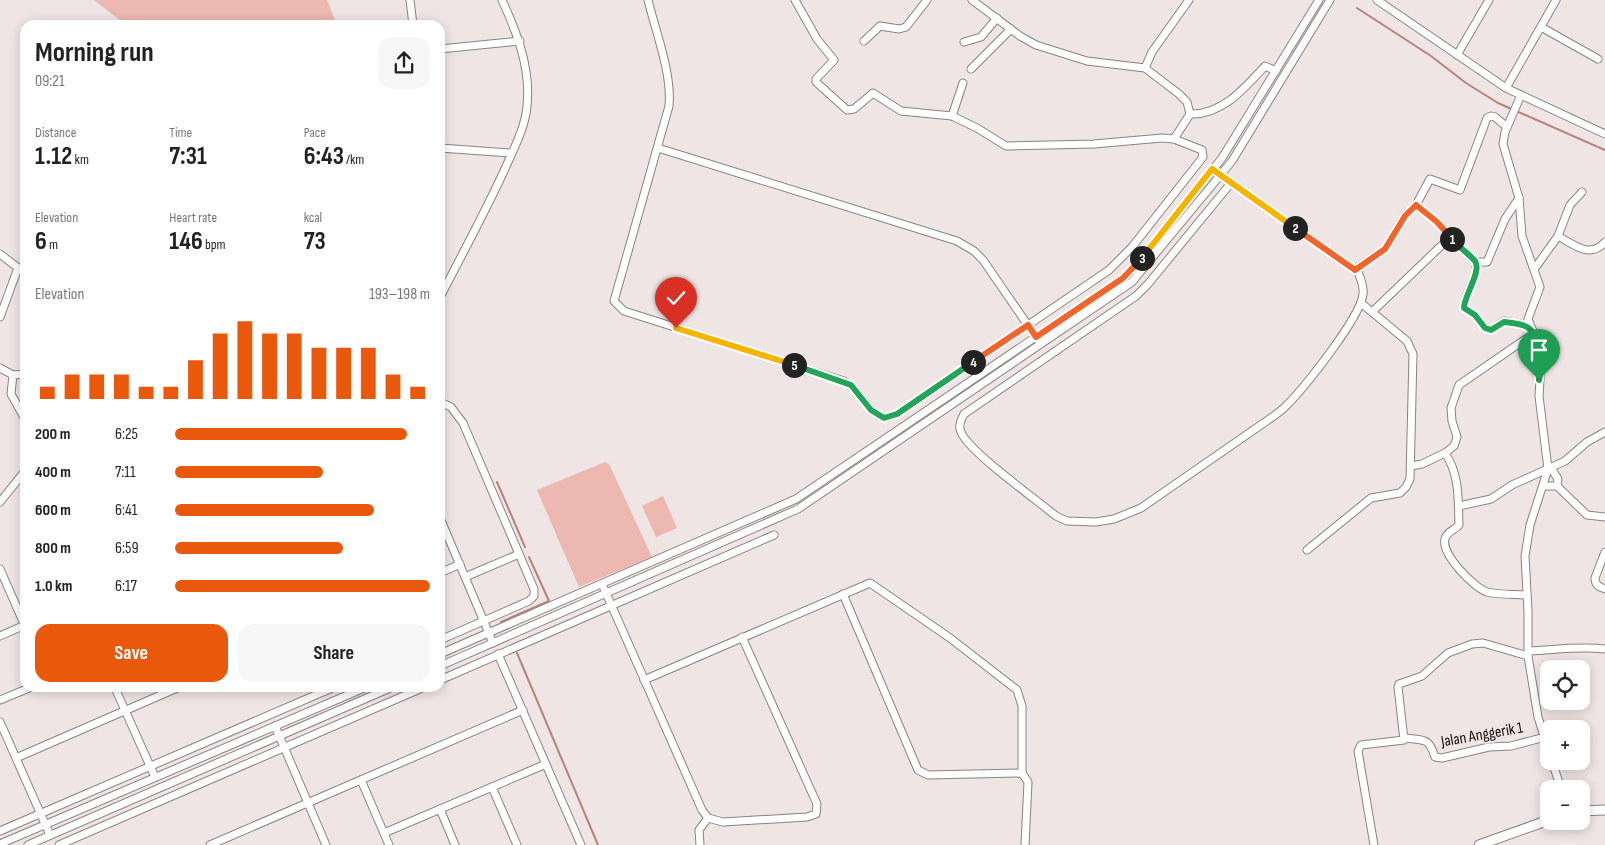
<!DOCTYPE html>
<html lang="en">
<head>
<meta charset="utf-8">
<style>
	:root { --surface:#fff; --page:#f6f6f6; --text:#222; --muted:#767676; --accent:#ea580c }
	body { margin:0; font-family:"Sofia Sans Condensed",sans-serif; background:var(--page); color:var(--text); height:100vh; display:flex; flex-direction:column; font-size:19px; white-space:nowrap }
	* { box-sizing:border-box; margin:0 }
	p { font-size:16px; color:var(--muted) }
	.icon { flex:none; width:28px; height:28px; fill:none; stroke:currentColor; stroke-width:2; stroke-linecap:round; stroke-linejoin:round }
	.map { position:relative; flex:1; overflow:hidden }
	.details { position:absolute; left:20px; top:20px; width:425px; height:672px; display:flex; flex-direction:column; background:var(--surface); border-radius:15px; box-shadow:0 2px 12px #0003 }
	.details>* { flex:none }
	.tools { position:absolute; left:1540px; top:660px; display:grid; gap:10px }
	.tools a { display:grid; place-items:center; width:50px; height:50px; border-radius:10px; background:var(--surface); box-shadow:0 2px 12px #0003; font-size:25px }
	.pin { position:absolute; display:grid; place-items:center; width:42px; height:42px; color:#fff; margin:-51px -21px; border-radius:50% 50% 50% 0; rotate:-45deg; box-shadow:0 0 5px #0007 }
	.pin .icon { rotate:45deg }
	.km { position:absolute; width:25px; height:25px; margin:-12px; border-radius:50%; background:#222; color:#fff; font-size:14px; line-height:25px; text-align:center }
	.round { display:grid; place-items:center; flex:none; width:52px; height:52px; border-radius:15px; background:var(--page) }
	.overview { display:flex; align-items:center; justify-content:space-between; height:85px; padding:0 15px }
	h1 { font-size:28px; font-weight:700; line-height:38px }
	.stats { display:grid; grid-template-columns:repeat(3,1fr); gap:8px; height:85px; padding:5px 15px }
	.stats div { display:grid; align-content:center }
	.stats b { font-size:25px; font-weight:700 }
	.stats small { font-size:14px; font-weight:400 }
	.stats p { font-size:14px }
	.chart { height:140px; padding:10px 15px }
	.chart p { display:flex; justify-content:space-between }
	.chart svg { width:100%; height:90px; margin-top:5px; stroke:var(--accent); stroke-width:6 }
	.primary-button { display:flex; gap:10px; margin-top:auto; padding:10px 15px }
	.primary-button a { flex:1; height:58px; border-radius:15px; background:var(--accent); color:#fff; font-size:20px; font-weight:700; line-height:58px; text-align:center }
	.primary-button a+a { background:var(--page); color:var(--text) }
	ul { padding:0 15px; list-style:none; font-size:16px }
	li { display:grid; grid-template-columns:80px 60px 1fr; align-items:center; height:38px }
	li i { height:12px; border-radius:6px; background:var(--accent) }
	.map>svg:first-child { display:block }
	.green { fill:#ecb8b0 }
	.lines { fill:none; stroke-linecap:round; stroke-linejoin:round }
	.stream { stroke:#b7837a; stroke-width:2 }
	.minor-casing { stroke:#8b8281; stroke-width:9 }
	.major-casing { stroke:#8b8281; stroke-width:11 }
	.minor { stroke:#fff; stroke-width:7 }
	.major { stroke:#fff; stroke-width:9 }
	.split-1-casing { stroke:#fff; stroke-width:10 }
	.split-2-casing { stroke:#fff; stroke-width:10 }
	.split-3-casing { stroke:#fff; stroke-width:10 }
	.split-4-casing { stroke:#fff; stroke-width:10 }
	.split-5-casing { stroke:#fff; stroke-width:10 }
	.split-6-casing { stroke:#fff; stroke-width:10 }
	.split-1 { stroke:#22a559; stroke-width:6 }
	.split-2 { stroke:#f0652b; stroke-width:6 }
	.split-3 { stroke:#f5b400; stroke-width:6 }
	.split-4 { stroke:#f0652b; stroke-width:6 }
	.split-5 { stroke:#22a559; stroke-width:6 }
	.split-6 { stroke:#f5b400; stroke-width:6 }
	.labels { text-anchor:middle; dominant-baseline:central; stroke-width:4; stroke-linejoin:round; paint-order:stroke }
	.street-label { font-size:16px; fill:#120e0e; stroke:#efe5e4 }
</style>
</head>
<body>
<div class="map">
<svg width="1605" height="845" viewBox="0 0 1605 845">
	<rect width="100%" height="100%" fill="#efe5e4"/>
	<g class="green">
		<polygon points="94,0 327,0 337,25 126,25"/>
		<polygon points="605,462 609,464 652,557 579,587 537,490"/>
		<polygon points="663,496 677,528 656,537 642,506"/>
	</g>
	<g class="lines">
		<g class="stream">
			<polyline points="1357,8 1431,56 1466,83 1498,103 1605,150"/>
			<polyline points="497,482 525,547"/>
			<polyline points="501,622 549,601 529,557"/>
			<polyline points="517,653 598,845"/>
		</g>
		<g class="minor-casing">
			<g id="minor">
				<polyline points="410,0 413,25"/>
				<path d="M648 0C656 33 672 73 669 106L614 301 624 311 844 381C861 390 866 411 884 418L897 414 1109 270 1132 247 1203 157 1202 150 1174 139 1162 138 1094 144 1006 146 977 128 952 116 901 111 873 93 854 109 847 110 816 82V79L834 60 817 39 795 0"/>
				<polyline points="972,0 1020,36 1036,45 1087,61 1145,68 1179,94 1187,102 1190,114"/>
				<polyline points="1377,0 1506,88 1605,134"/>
				<polyline points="1541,27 1598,59"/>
				<polyline points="864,41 880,26 899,29 906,27 927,0"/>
				<polyline points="964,42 981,37 997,18"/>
				<polyline points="440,49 520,41"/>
				<polyline points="1457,55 1489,0"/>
				<polyline points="1145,68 1152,52 1189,0"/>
				<polyline points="971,69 1011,29"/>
				<polyline points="1506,88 1556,0"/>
				<polyline points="1521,95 1505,132 1503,144 1519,198 1522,236 1540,287 1528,319 1536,339 1541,364 1539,396 1548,469 1530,525 1525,556 1528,611 1528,656 1538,717 1549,752"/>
				<path d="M1190 114C1222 115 1245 88 1265 66L1276 71"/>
				<polyline points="952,116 963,83"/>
				<polyline points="1174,139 1190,114"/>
				<polyline points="440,148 511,153"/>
				<polyline points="658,148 957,241 974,251 983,260 1038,340"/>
				<path d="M1216 172 1358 272C1361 279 1364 287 1363 294 1361 317 1304 388 1286 406 1281 411 1274 416 1268 420L1141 508 1114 519 1096 522 1067 521 1056 516C1037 500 968 451 961 432 958 426 961 420 964 414L1136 296 1148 284 1231 183"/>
				<path d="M1416 205 1437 222 1475 262C1479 279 1464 291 1464 308L1475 315 1485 328 1491 330 1504 321 1521 324 1530 328"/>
				<path d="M1558 236C1574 245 1590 259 1605 242"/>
				<polyline points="0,254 25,273"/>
				<polyline points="1475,262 1487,262 1505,219 1519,198"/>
				<polyline points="1535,268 1558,236 1570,205 1582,192"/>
				<polyline points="1355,269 1385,249 1405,215 1416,205 1430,179 1460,190 1487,118 1491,116 1495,117 1507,127"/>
				<path d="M440 297C462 255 484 214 504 171 513 150 525 129 527 106 531 68 517 33 502 0"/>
				<polyline points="1372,312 1442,245"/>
				<polyline points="0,317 18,268"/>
				<polyline points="0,368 13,375"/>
				<polyline points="25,374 13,375 11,394 25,419"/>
				<polyline points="440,402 451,407 463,423 534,589 534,596 529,601 440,640"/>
				<polyline points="1445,453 1454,446 1457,437 1452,421 1451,408 1459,385 1533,334"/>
				<path d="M1411 466 1422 464 1445 453C1460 475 1458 500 1459 525 1455 530 1446 532 1445 539 1441 554 1473 587 1487 592 1499 595 1514 594 1527 595"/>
				<polyline points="1551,468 1558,479 1557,486"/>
				<polyline points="1544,486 1557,486 1587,515 1605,517"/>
				<polyline points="0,502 25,471"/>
				<polyline points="1459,506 1491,499 1512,485 1565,461 1587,442 1605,432"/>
				<polyline points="440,518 493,643"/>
				<polyline points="1307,550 1371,498 1400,493 1406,487 1410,479 1413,354 1407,341 1361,303"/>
				<path d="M1605 552 1595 578C1595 585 1599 587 1605 589"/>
				<polyline points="0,569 25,626"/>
				<polyline points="440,573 460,564"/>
				<polyline points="465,577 519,554"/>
				<polyline points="602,584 702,810 708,818 723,822 807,817 816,814 817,804 742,637"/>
				<polyline points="843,594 918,770 928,775 1022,773"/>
				<polyline points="0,636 25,625"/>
				<path d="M1529 651C1555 650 1579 646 1605 649"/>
				<polyline points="440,654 796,499 1123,278 1135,267 1222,158 1319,0"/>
				<polyline points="498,654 581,845"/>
				<polyline points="440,666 798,509 1132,282 1232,161 1330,0"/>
				<polyline points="440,680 774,535"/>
				<polyline points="644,680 870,583 950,638 1017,690 1022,706 1022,773 1028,782 1025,845"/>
				<polyline points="115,688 155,777"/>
				<polyline points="0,700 29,688"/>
				<polyline points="0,722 50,835"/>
				<polyline points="275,726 326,845"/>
				<path d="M1404 738C1423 740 1429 737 1435 757L1442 758 1489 747 1511 746 1545 737"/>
				<polyline points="16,758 177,688"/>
				<polyline points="1552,761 1561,789"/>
				<polyline points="361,780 389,845"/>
				<polyline points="492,787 517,845"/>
				<polyline points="440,809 455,845"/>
				<polyline points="0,831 332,688"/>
				<polyline points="384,833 546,764"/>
				<polyline points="0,844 364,688"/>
				<polyline points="28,845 390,688"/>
				<polyline points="59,845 422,688"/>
				<polyline points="210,845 523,710"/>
				<polyline points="700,845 699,830 708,818"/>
				<polyline points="1374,845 1358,751 1361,745 1404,740 1398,687 1399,684 1422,676 1448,653 1472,644 1483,643 1528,656"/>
			</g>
		</g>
		<g class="major-casing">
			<g id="major">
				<polyline points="1581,811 1605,810"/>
				<polyline points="1479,845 1549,820"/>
			</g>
		</g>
		<use href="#minor" class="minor"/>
		<use href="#major" class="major"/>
	</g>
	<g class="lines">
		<g class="split-1-casing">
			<path id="split-1" d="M1452 239C1457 245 1472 257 1475 261 1482 272 1464 295 1464 308L1475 315 1485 328 1491 330 1504 322C1512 323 1520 323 1527 327 1541 335 1541 366 1539 380"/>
		</g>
		<g class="split-2-casing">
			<polyline id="split-2" points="1295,228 1355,270 1385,249 1405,216 1416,205 1437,222 1452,239"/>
		</g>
		<g class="split-3-casing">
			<polyline id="split-3" points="1142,258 1212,169 1295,228"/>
		</g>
		<g class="split-4-casing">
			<polyline id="split-4" points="973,362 1028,325 1036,337 1123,278 1142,258"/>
		</g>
		<g class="split-5-casing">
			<polyline id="split-5" points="794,365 851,385 871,410 884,418 897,414 973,362"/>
		</g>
		<g class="split-6-casing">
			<polyline id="split-6" points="676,328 794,365"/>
		</g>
		<use href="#split-1" class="split-1"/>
		<use href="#split-2" class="split-2"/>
		<use href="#split-3" class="split-3"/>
		<use href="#split-4" class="split-4"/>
		<use href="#split-5" class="split-5"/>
		<use href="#split-6" class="split-6"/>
	</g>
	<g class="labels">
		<g class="street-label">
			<text transform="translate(1482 735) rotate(-10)">Jalan Anggerik 1</text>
		</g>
	</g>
</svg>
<div class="tools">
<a><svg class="icon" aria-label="locate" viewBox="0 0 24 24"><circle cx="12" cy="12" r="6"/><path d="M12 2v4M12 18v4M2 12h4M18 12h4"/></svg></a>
<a>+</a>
<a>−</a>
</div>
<div class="pin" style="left:1539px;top:380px;background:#1e9e55"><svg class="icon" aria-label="arrive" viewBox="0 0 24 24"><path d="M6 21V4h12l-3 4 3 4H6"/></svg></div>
<div class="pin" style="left:676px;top:328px;background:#d93025"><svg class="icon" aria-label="check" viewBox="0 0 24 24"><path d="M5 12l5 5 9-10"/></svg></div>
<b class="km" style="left:1452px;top:239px">1</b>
<b class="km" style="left:1295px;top:228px">2</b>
<b class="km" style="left:1142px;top:258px">3</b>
<b class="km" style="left:973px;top:362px">4</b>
<b class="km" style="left:794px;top:365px">5</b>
<section class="details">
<div class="overview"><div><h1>Morning run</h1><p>09:21</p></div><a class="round"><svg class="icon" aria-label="share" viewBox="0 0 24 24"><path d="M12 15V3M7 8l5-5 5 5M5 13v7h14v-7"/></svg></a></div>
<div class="stats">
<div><p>Distance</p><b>1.12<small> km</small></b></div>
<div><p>Time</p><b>7:31</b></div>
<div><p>Pace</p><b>6:43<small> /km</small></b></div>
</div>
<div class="stats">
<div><p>Elevation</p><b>6<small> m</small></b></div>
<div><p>Heart rate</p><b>146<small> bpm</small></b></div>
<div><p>kcal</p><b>73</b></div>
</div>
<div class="chart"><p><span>Elevation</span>193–198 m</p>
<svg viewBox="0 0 160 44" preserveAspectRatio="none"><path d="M5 44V38M15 44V32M25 44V32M35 44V32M45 44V38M55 44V38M65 44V25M75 44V12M85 44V6M95 44V12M105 44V12M115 44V19M125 44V19M135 44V19M145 44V32M155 44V38"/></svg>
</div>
<ul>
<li><b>200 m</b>6:25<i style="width:91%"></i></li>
<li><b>400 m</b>7:11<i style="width:58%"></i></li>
<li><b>600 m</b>6:41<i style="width:78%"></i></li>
<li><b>800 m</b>6:59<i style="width:66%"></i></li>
<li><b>1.0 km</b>6:17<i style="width:100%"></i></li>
</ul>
<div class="primary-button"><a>Save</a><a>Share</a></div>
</section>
</div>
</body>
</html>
